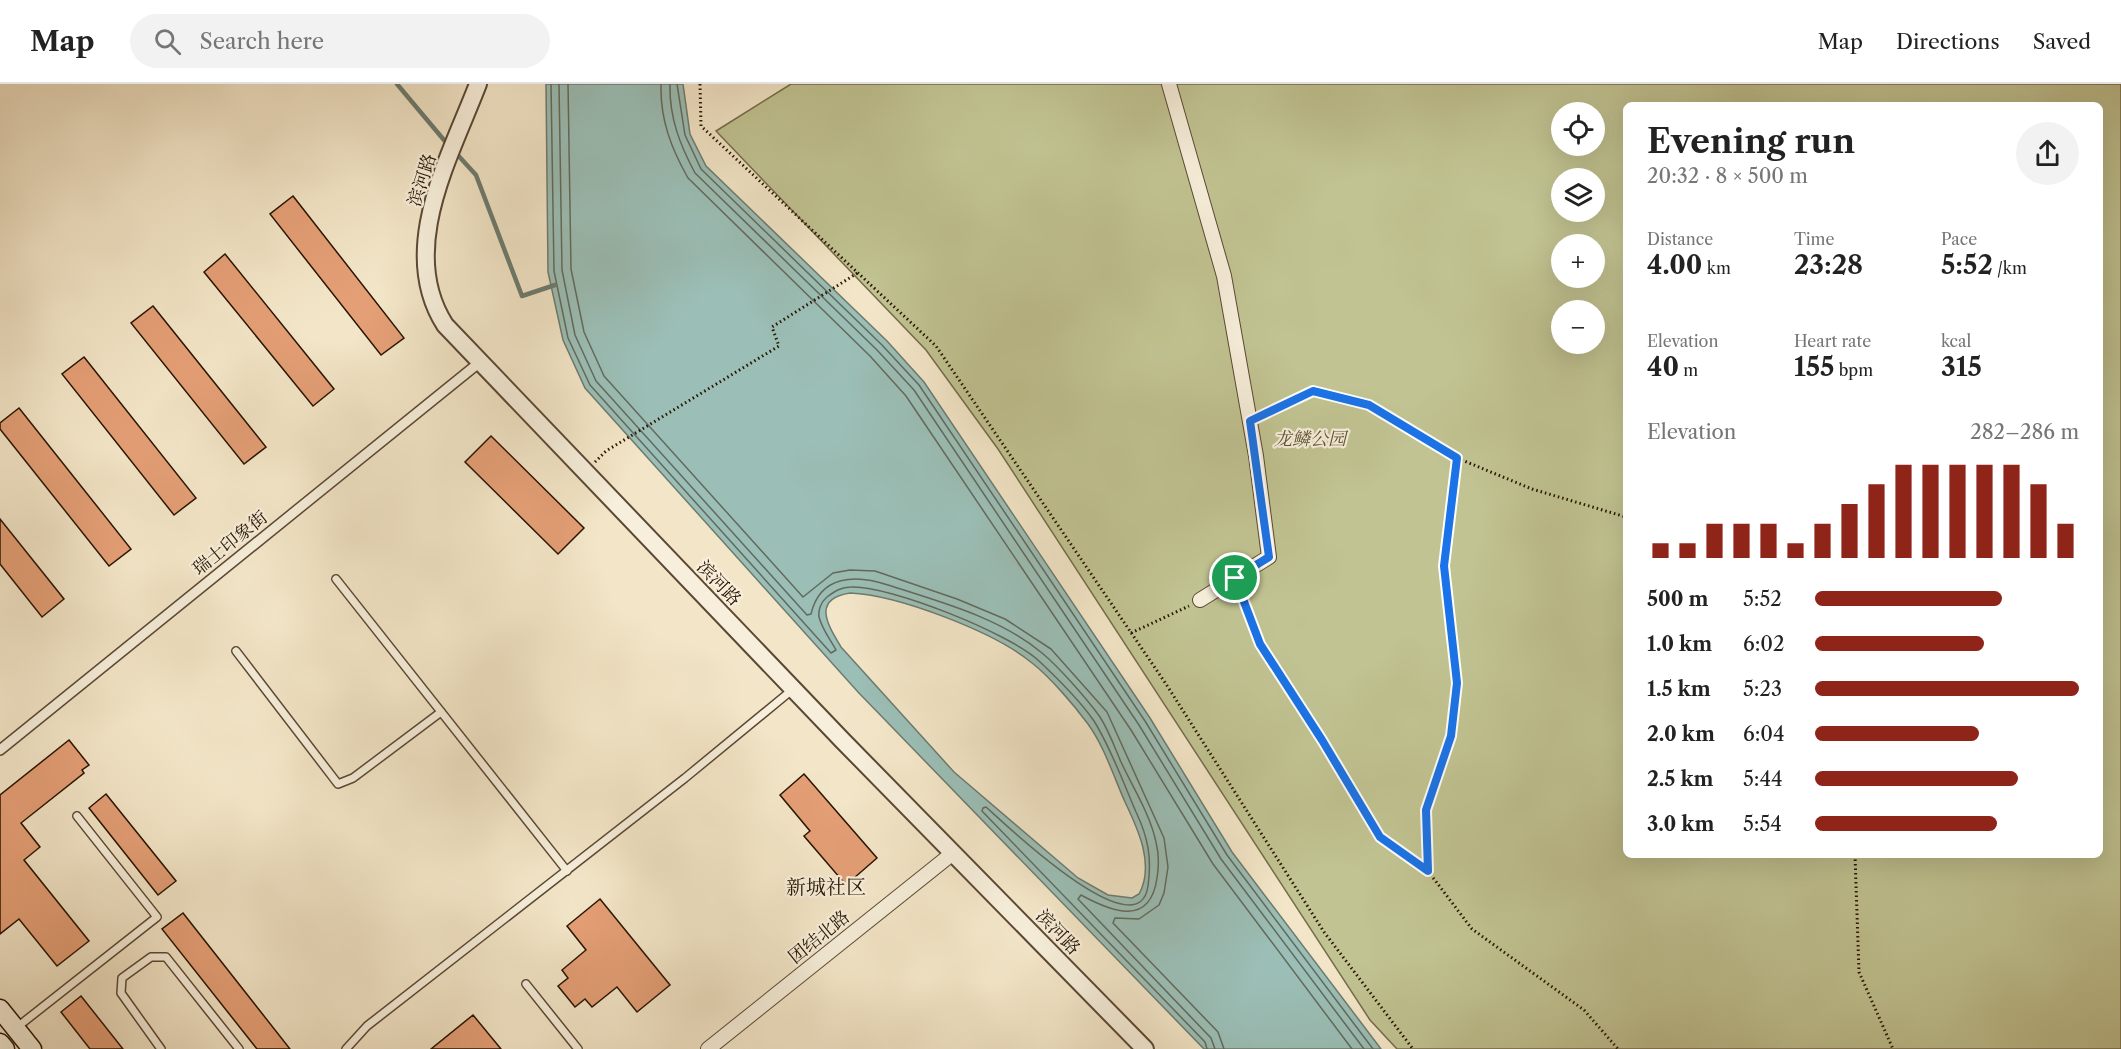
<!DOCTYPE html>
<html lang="en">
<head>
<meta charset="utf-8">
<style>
	:root { --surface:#fff; --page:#f2f2f2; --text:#222; --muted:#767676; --line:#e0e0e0; --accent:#8f2418 }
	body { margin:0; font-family:"Libre Caslon Text","Noto Serif SC",serif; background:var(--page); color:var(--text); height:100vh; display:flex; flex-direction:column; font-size:22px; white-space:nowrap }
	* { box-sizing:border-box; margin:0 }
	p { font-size:20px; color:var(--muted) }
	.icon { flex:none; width:33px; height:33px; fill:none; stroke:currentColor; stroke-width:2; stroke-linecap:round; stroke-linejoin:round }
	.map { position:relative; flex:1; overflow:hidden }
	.side { position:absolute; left:1623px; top:18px; width:480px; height:756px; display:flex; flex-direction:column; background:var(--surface); border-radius:9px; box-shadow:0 6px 24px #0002 }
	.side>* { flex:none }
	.fabs { position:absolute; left:1551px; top:18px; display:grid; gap:12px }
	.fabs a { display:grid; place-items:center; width:54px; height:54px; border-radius:50%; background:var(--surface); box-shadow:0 6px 24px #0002; font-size:30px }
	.pin { position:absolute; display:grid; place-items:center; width:51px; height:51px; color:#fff; margin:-26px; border:3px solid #fff; border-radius:50%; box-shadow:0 2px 6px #0007 }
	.round { display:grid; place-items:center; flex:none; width:63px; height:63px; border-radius:32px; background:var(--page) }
	.head { display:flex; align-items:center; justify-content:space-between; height:102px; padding:0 24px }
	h1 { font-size:33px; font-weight:700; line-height:45px }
	.figures { display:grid; grid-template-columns:repeat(3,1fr); gap:9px; height:102px; padding:6px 24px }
	.figures div { display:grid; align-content:center }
	.figures b { font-size:26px; font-weight:700 }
	.figures small { font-size:16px; font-weight:400 }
	.figures p { font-size:16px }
	.chart { height:168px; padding:12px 24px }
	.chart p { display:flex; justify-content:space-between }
	.chart svg { width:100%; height:108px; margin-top:6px; stroke:var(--accent); stroke-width:6 }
	ul { padding:0 24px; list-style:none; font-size:20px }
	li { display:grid; grid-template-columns:96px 72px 1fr; align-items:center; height:45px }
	li i { height:15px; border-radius:8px; background:var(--accent) }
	header { display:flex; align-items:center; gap:36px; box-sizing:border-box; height:84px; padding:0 30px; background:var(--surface); border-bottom:2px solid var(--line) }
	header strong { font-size:28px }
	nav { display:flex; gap:33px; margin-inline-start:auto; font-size:21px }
	.search { width:420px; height:54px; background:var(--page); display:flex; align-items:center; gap:15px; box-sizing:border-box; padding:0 21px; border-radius:33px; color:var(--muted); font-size:22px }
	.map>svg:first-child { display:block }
	.green { fill:#c1c392; stroke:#746c4a; stroke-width:1.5; fill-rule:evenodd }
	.water { fill:#9bbfb7; stroke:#6d7b6f; stroke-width:1.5; fill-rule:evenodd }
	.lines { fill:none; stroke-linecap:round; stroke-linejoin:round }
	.shore { stroke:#626a5c; stroke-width:1.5 }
	.stream { stroke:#6d7b6f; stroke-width:4.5 }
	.building { fill:#e59f76; stroke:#281402; stroke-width:1.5 }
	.service-casing { stroke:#5b4834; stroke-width:10 }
	.pedestrian-casing { stroke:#5b4834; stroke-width:12 }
	.minor-casing { stroke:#5b4834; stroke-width:16 }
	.tertiary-casing { stroke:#5b4834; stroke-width:20 }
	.secondary-casing { stroke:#281402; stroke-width:21 }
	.path { stroke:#281402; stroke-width:3; stroke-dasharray:1.5 3; stroke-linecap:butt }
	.service { stroke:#f7efdb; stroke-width:7 }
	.pedestrian { stroke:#f7efdb; stroke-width:9 }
	.minor { stroke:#f7efdb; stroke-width:14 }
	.tertiary { stroke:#f7efdb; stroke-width:16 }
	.secondary { stroke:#f7efdb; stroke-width:18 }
	.route-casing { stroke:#fff; stroke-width:12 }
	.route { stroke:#1a73e8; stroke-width:8 }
	.labels { text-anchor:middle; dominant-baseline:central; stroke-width:4.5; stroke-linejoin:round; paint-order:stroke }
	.street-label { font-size:18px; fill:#281402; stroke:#f7efdb }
	.park-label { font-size:18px; font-style:italic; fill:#5e5134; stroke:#f7efdb }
	.neighbourhood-label { font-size:20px; fill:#281402; stroke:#f7efdb }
</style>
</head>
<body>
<header>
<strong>Map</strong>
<div class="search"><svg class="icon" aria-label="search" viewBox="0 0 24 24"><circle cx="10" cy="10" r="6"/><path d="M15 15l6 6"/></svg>Search here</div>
<nav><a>Map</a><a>Directions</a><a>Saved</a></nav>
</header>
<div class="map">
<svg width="2121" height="965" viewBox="0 0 2121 965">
	<rect width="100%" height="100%" fill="#f3e6c8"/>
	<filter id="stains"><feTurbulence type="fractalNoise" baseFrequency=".00333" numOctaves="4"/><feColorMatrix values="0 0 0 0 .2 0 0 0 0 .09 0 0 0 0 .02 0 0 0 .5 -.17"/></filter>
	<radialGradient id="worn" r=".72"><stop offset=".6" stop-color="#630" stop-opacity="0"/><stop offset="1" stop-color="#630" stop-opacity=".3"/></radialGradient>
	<path class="green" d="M791 0H2121V965H1397L1370 936 998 365 926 266 716 47ZM1626 21H2100V771H1626ZM1562 28H1594V62H1562ZM1562 94H1594V128H1562ZM1562 160H1594V194H1562ZM1562 226H1594V260H1562Z"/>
	<path class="water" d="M546 0H683L690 50 706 82 887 257 924 298 1150 634 1232 768 1381 965H1204L858 608 585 304 563 256 548 188ZM850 509C898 511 995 548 1032 579 1050 593 1074 621 1088 640 1104 662 1114 693 1125 718 1138 745 1155 781 1139 810L1132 814 1108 811 1078 794 954 688 841 563C827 540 812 515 850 509Z"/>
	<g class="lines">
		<g class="shore">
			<path d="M551 0 554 187 568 254 590 301 831 569 836 566C830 555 822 545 819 533 818 526 821 518 827 513 835 507 841 503 851 503 889 501 1011 550 1039 577 1056 593 1081 618 1094 637 1111 664 1123 698 1136 728 1148 753 1152 774 1148 802 1139 869 1003 738 986 723L983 724 982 727 1205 958 1207 965"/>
			<path d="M559 0 562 186 575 251 596 297 807 531 811 530C820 491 856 490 888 501 940 518 999 533 1042 569 1058 582 1088 616 1100 633 1109 647 1115 664 1121 678 1133 704 1150 730 1156 758 1159 770 1159 782 1157 794 1150 843 1112 828 1081 811L1078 815 1211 954 1215 965"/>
			<polyline points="568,0 571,185 584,248 604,292 803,513 833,489 850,486 875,487 957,515 1005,535 1051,565 1107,628 1164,754 1168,783 1164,809 1159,821 1139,835 1115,834 1113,839 1218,948 1224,965"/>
			<path d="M661 0C660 35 671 64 688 94L870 272 906 312 1131 646 1213 780 1352 965"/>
			<path d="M670 0C669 33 680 61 695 89L877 266 914 306 1139 641 1221 775 1364 965"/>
			<polyline points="677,0 685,51 701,85 882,261 919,301 1145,637 1227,771 1373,965"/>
		</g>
		<g class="stream">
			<polyline points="397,0 449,62"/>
			<polyline points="455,68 476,91 522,212 555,201"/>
		</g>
	</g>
	<g class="building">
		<polygon points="293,112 404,254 381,271 270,130"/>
		<polygon points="225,170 334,305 313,322 204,188"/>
		<polygon points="153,222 266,363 244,380 131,239"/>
		<polygon points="84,273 196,414 174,431 62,290"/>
		<polygon points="19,324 131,465 109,482 0,345 0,339"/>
		<polygon points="491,352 584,444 558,470 465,378"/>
		<polygon points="0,435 64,515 42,533 0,480"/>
		<polygon points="69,656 89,681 82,686 84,689 21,739 40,763 24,776 89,857 57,882 19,835 0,850 0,711"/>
		<polygon points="804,690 877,774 846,801 804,752 810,747 780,711"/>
		<polygon points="106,710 176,797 158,811 89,724"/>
		<polygon points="600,815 670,901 637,928 617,903 592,923 585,915 575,923 558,902 568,894 562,886 586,866 567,842"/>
		<polygon points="183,829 290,965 257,965 162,845"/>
		<polygon points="81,912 123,965 90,965 61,928"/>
		<polygon points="473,931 501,965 431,965"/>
	</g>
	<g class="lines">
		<g class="service-casing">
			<g id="service">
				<polyline points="336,495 567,787"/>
				<polyline points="236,567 338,700 353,694 441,628"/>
				<polyline points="526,900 578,965"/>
				<polyline points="16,944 157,833 77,732"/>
				<polyline points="161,965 121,909 122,894 151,873 166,873 239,965"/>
				<polyline points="346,965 367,942 685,694 792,606"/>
			</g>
		</g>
		<g class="pedestrian-casing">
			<polyline id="pedestrian" points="0,666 480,278"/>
		</g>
		<g class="minor-casing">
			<g id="minor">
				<polyline points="1169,0 1224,192 1256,372 1269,473 1200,516"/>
				<polyline points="708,965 953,769"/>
			</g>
		</g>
		<g class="tertiary-casing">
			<path id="tertiary" d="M478 0C450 73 397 166 445 241L843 657 1145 965"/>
		</g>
		<g class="secondary-casing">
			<g id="secondary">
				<polyline points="0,925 32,965"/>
				<polyline points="0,959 5,965"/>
			</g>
		</g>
		<g class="path">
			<polyline points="700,0 701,42 936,262 1166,600 1324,848 1413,965"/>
			<polyline points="1263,331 1313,307 1369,321 1457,374 1532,405 1626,433"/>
			<polyline points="1457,374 1444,482 1457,599 1451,652 1426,726 1428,787 1472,845 1584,926 1618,965"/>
			<polyline points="595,378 606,367 779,262 772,243 859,188"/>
			<polyline points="1240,507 1260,560 1322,656 1380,753 1428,787"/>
			<polyline points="1131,549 1189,522"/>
			<polyline points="1855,771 1859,888 1893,965"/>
		</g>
		<use href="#service" class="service"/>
		<use href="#pedestrian" class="pedestrian"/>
		<use href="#minor" class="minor"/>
		<use href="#tertiary" class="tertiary"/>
		<use href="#secondary" class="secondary"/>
	</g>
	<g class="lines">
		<g class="route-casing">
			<polygon id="route" points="1313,307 1369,321 1457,374 1444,482 1457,599 1451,652 1426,726 1428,787 1380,753 1322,656 1260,560 1235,494 1269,473 1250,337"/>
		</g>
		<use href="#route" class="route"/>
	</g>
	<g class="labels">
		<g class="street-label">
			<text transform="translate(422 96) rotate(-72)">滨河路</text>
			<text transform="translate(230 459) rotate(-39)">瑞士印象街</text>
			<text transform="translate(719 499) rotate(46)">滨河路</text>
			<text transform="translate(1058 848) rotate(46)">滨河路</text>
			<text transform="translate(819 853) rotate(-39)">团结北路</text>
		</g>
		<g class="park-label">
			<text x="1310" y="355">龙鳞公园</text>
		</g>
		<g class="neighbourhood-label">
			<text x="826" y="803">新城社区</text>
		</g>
	</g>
	<rect width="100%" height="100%" filter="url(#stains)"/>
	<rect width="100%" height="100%" fill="url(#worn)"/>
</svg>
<div class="fabs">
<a><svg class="icon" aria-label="locate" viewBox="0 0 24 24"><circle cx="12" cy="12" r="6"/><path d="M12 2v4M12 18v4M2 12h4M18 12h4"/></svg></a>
<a><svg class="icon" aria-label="layers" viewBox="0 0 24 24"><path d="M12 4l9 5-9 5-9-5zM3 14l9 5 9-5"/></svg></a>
<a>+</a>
<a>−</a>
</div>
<div class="pin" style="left:1235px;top:494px;background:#1e9e55"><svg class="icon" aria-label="arrive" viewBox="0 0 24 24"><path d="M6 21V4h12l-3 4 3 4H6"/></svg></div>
<section class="side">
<div class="head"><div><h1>Evening run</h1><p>20:32 · 8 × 500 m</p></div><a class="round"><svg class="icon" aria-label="share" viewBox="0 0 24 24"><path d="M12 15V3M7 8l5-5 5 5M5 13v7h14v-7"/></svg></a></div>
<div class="figures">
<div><p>Distance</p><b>4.00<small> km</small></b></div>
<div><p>Time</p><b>23:28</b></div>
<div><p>Pace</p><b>5:52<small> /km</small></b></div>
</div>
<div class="figures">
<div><p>Elevation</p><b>40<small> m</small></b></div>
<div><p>Heart rate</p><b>155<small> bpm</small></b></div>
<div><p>kcal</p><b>315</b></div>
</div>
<div class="chart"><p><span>Elevation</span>282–286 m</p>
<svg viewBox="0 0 160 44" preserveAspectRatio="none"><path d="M5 44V38M15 44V38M25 44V30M35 44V30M45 44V30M55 44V38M65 44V30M75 44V22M85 44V14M95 44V6M105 44V6M115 44V6M125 44V6M135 44V6M145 44V14M155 44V30"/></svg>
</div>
<ul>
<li><b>500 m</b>5:52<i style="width:71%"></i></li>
<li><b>1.0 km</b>6:02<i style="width:64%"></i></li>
<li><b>1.5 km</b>5:23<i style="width:100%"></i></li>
<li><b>2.0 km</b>6:04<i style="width:62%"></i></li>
<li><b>2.5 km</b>5:44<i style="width:77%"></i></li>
<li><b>3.0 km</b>5:54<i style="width:69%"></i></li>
</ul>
</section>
</div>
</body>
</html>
